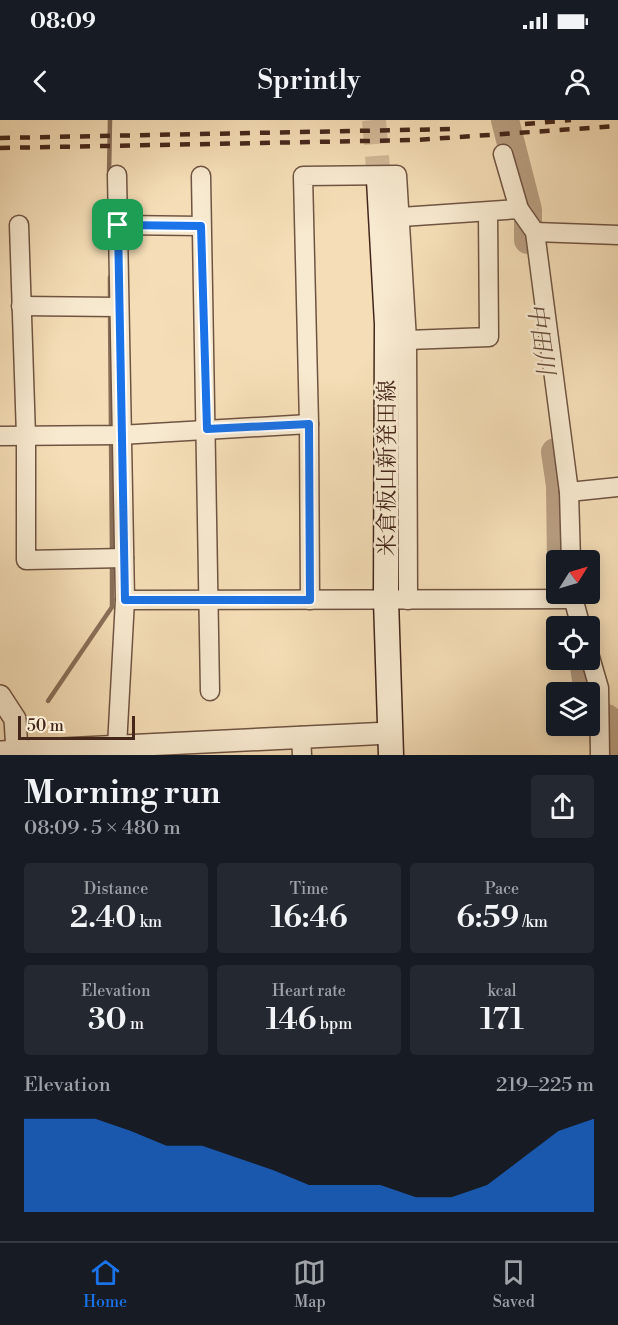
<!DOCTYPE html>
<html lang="en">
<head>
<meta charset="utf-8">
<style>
	:root { --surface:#171b24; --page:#242831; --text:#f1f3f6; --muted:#9ea1a6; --line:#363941; --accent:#1a73e8 }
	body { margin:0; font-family:"Libre Bodoni","Noto Serif JP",serif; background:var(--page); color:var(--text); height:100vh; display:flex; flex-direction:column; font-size:22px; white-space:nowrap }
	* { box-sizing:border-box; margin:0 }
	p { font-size:20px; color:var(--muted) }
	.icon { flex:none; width:33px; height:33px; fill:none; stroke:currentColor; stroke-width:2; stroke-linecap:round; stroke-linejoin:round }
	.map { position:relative; height:635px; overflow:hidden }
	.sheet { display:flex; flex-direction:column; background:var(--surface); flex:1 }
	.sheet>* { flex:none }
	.needle { width:39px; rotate:53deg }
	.buttons { position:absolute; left:546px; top:430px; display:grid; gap:12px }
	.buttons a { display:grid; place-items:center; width:54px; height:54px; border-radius:6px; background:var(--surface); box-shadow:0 3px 15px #0003; font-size:30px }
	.scale { position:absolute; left:18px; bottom:15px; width:117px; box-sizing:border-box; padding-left:6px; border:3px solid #44261b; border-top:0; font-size:16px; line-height:21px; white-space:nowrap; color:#44261b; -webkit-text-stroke:4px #f8ead0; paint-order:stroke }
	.pin { position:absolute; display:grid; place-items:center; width:51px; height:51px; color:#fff; margin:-26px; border-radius:12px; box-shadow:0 3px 9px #0006 }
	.round { display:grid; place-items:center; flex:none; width:63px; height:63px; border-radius:6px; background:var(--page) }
	.headline { display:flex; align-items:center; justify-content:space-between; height:102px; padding:0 24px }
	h1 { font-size:33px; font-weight:600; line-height:45px }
	.stats { display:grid; grid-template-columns:repeat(3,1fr); gap:9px; height:102px; padding:6px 24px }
	.stats div { display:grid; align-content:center; border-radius:6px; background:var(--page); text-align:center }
	.stats b { font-size:30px; font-weight:600 }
	.stats small { font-size:16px; font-weight:400 }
	.stats p { font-size:16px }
	.chart { height:168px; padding:12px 24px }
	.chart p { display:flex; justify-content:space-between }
	.chart svg { width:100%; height:108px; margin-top:6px; fill:var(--accent); opacity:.7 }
	.status { display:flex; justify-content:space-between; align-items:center; height:42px; padding:0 30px; background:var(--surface); direction:ltr }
	.status svg { height:16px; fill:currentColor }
	header { display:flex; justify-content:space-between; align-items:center; height:78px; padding:0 24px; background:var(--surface); font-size:27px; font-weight:600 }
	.dock { display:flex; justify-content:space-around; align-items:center; height:84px; border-top:2px solid var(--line); background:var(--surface); font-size:16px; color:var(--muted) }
	.dock a { display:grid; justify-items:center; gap:3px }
	.dock .active { color:var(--accent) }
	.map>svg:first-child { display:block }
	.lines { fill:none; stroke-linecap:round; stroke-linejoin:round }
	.stream { stroke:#8a6f59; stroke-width:4.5 }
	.river { stroke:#b99f82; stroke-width:28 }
	.secondary-tunnel { stroke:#d2b998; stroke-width:24; stroke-dasharray:24 12; stroke-linecap:butt }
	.minor-casing { stroke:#705442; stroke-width:21 }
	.tertiary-casing { stroke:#705442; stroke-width:24 }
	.secondary-casing { stroke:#44261b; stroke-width:27 }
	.minor { stroke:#f8ead0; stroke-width:18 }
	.tertiary { stroke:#f8ead0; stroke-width:21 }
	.secondary { stroke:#f8ead0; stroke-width:24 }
	.rail { stroke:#44261b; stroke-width:4.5; stroke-dasharray:10 10; stroke-linecap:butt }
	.route-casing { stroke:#fff; stroke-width:12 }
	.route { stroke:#1a73e8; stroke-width:8 }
	.labels { text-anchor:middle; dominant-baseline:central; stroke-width:5; stroke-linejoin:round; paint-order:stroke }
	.street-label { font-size:22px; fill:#44261b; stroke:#f8ead0 }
	.water-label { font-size:24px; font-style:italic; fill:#674a3a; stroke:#f8ead0 }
</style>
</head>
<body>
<div class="status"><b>08:09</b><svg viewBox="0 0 49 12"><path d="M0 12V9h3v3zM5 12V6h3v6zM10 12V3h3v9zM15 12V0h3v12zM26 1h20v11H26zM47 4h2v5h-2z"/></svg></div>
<header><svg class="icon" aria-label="back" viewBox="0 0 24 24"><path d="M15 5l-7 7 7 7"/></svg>Sprintly<svg class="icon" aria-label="person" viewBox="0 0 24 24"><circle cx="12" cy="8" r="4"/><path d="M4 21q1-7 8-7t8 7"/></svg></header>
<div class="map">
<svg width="618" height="635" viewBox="0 0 618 635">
	<rect width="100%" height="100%" fill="#f5deb7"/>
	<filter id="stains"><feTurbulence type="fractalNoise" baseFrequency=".00333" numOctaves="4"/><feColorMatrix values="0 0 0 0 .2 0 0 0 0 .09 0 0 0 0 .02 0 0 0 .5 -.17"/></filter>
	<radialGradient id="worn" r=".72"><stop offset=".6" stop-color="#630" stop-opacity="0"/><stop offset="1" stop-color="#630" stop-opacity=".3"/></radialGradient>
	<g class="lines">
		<g class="stream">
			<polyline points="109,55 110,0"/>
			<polyline points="110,157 110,181"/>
			<polyline points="110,190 111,310"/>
			<polyline points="111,319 112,433"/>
			<polyline points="48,581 112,487 112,442"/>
		</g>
		<g class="river">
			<polyline points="505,0 528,90 528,120"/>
			<polyline points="555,332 560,366 561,441"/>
			<polyline points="583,540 588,573"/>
			<polyline points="590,595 607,598 611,635"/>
		</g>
		<polyline class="secondary-tunnel" points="374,0 379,60"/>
		<g class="minor-casing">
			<g id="minor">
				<polyline points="503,34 519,89 535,112 569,372 571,441"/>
				<polyline points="201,56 210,571"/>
				<polyline points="401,97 519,89"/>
				<polyline points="19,105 26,316 26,440 124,438"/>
				<polyline points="118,105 201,106"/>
				<polyline points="535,112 618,115"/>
				<polyline points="21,186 118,187"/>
				<polyline points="407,220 489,217 488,92"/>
				<polyline points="0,316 120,315 309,304"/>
				<polyline points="569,372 618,367"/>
				<polyline points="572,474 581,507"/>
				<polyline points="125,480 573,479"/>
				<polyline points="310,480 309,304 303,56 397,55 407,220 408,480"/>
				<polyline points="590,537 599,568 600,635"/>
				<polyline points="301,616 302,635"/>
				<polyline points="117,626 125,480 117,55"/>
			</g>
		</g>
		<g class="tertiary-casing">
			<g id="tertiary">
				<polyline points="0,576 15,599 17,631"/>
				<polyline points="0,632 390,613"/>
			</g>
		</g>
		<g class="secondary-casing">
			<polyline id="secondary" points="379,60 387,204 386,480 391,635"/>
		</g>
		<use href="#minor" class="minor"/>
		<use href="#tertiary" class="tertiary"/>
		<use href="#secondary" class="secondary"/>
		<g class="rail">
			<polyline points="525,4 571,0"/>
			<polyline points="0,18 453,9"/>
			<polyline points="0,28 416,20 618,6"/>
		</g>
	</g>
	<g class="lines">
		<g class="route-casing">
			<polygon id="route" points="118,105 201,106 207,309 309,304 310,480 125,480"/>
		</g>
		<use href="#route" class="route"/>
	</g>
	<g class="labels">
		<g class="street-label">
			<text transform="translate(387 348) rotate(-90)">米倉板山新発田線</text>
		</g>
		<g class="water-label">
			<text transform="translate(540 219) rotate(82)">中田川</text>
		</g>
	</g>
	<rect width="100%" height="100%" filter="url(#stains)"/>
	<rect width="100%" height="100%" fill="url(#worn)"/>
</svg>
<div class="buttons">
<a><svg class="needle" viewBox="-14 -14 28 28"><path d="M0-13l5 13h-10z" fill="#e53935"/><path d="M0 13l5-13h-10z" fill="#9ea1a6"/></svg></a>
<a><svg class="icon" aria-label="locate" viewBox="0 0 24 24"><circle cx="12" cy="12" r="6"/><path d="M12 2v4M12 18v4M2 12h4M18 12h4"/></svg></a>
<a><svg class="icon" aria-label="layers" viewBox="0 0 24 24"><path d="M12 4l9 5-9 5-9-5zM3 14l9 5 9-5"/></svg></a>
</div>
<div class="scale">50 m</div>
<div class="pin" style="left:118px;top:105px;background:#1e9e55"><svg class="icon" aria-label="arrive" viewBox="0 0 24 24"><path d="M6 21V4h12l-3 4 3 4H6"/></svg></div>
</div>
<section class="sheet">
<div class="headline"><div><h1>Morning run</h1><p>08:09 · 5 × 480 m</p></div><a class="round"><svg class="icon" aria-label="share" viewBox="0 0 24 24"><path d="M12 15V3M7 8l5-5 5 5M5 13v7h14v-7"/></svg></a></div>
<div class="stats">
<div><p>Distance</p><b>2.40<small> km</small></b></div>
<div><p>Time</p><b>16:46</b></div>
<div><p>Pace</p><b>6:59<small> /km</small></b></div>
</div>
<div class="stats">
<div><p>Elevation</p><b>30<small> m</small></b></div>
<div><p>Heart rate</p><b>146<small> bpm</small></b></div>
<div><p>kcal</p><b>171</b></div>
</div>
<div class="chart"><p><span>Elevation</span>219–225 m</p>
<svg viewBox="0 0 160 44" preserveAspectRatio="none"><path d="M0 44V6L10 6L20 6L30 11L40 17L50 17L60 22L70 27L80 33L90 33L100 33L110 38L120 38L130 33L140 22L150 11L160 6V44z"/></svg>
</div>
</section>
<nav class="dock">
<a class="active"><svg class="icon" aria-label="home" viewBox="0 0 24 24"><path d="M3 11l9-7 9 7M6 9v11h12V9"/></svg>Home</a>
<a><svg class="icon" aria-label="map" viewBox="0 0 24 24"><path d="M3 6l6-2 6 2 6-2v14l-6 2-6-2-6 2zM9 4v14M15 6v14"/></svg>Map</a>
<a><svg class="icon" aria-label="saved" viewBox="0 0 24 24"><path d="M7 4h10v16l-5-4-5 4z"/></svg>Saved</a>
</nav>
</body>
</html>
